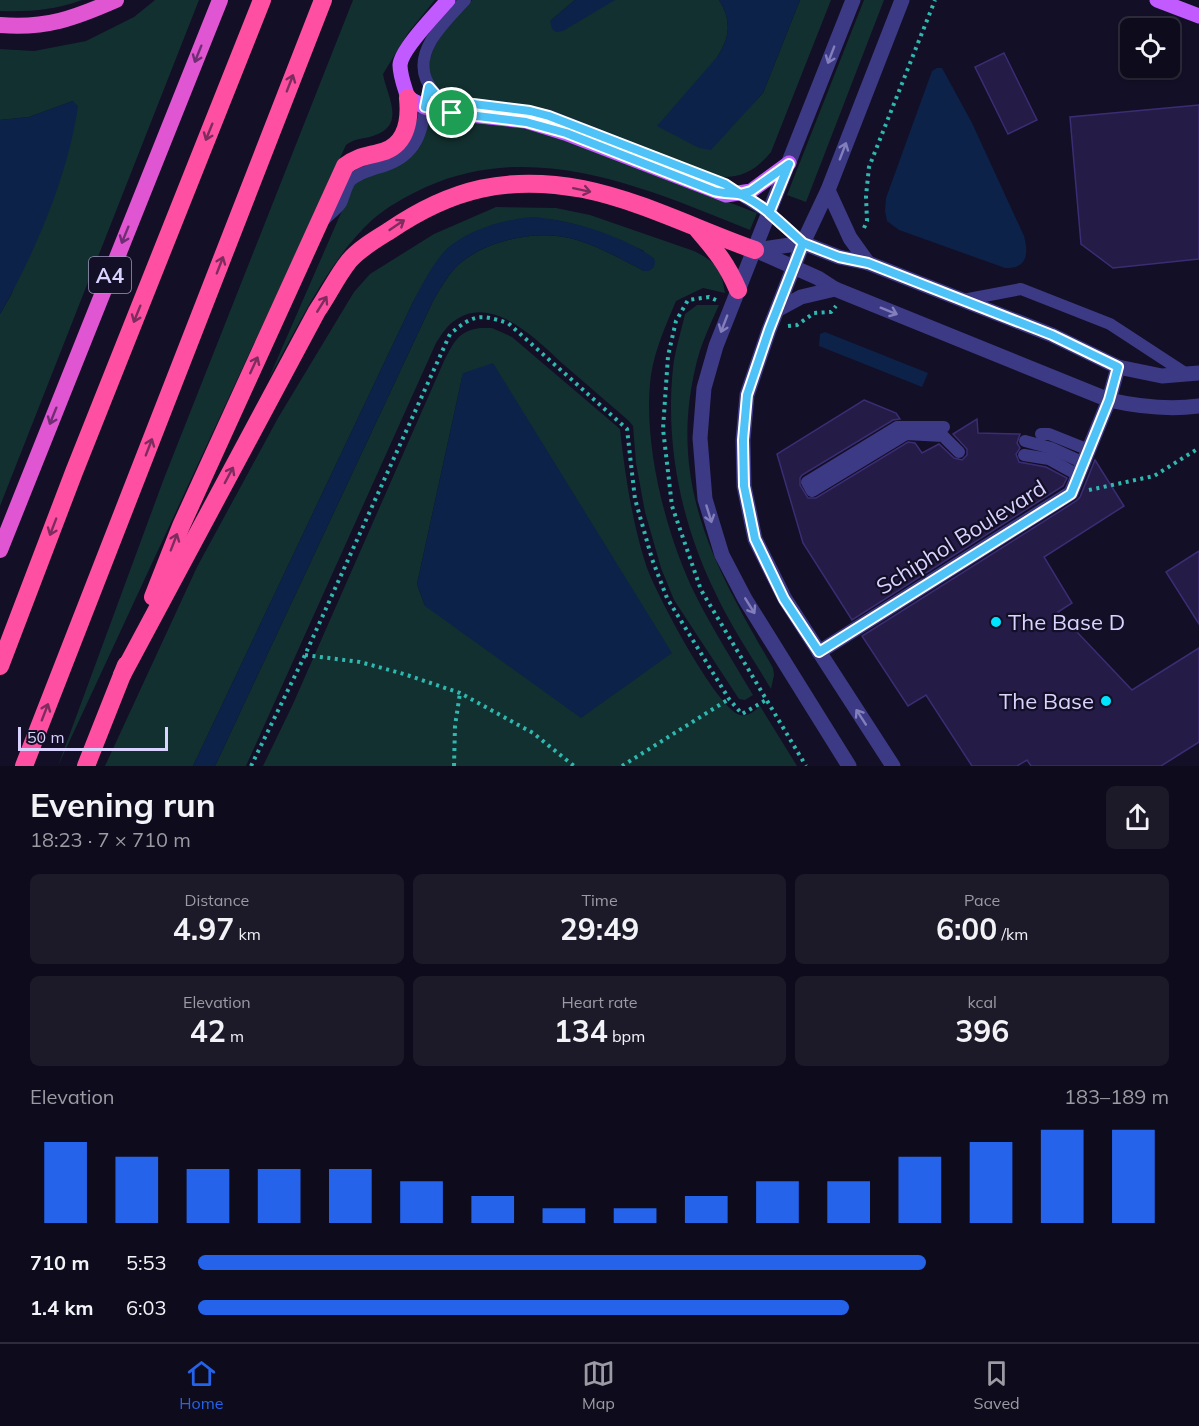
<!DOCTYPE html>
<html lang="en">
<head>
<meta charset="utf-8">
<style>
	:root { --surface:#0e0b1c; --page:#1c1929; --text:#f1f3f6; --muted:#9b9ba3; --line:#2e2b3b; --accent:#2563eb }
	body { margin:0; font-family:Mulish,sans-serif; background:var(--page); color:var(--text); height:100vh; display:flex; flex-direction:column; font-size:22px; white-space:nowrap }
	* { box-sizing:border-box; margin:0 }
	p { font-size:20px; color:var(--muted) }
	.icon { flex:none; width:33px; height:33px; fill:none; stroke:currentColor; stroke-width:2; stroke-linecap:round; stroke-linejoin:round }
	.map { position:relative; height:766px; overflow:hidden }
	.details { display:flex; flex-direction:column; background:var(--surface); flex:1 }
	.details>* { flex:none }
	.fabs { position:absolute; left:1120px; top:18px; display:grid; gap:12px }
	.fabs a { display:grid; place-items:center; width:60px; height:60px; border-radius:9px; background:var(--surface); box-shadow:0 2px 4px #0004,0 0 0 2px var(--line); font-size:30px }
	.scale { position:absolute; left:18px; bottom:15px; width:150px; box-sizing:border-box; padding-left:6px; border:3px solid #d9d4ff; border-top:0; font-size:16px; line-height:21px; white-space:nowrap; color:#d9d4ff; -webkit-text-stroke:4px #130f26; paint-order:stroke }
	.pin { position:absolute; display:grid; place-items:center; width:51px; height:51px; color:#fff; margin:-26px; border:3px solid #fff; border-radius:50%; box-shadow:0 2px 6px #0007 }
	.round { display:grid; place-items:center; flex:none; width:63px; height:63px; border-radius:9px; background:var(--page) }
	.summary { display:flex; align-items:center; justify-content:space-between; height:102px; padding:0 30px }
	h1 { font-size:33px; font-weight:700; line-height:45px }
	.stats { display:grid; grid-template-columns:repeat(3,1fr); gap:9px; height:102px; padding:6px 30px }
	.stats div { display:grid; align-content:center; border-radius:9px; background:var(--page); text-align:center }
	.stats b { font-size:30px; font-weight:700 }
	.stats small { font-size:16px; font-weight:400 }
	.stats p { font-size:16px }
	.chart { height:168px; padding:12px 30px }
	.chart p { display:flex; justify-content:space-between }
	.chart svg { width:100%; height:108px; margin-top:6px; stroke:var(--accent); stroke-width:6 }
	ul { padding:0 30px; list-style:none; font-size:20px }
	li { display:grid; grid-template-columns:96px 72px 1fr; align-items:center; height:45px }
	li i { height:15px; border-radius:8px; background:var(--accent) }
	.menu { display:flex; justify-content:space-around; align-items:center; height:84px; border-top:2px solid var(--line); background:var(--surface); font-size:16px; color:var(--muted) }
	.menu a { display:grid; justify-items:center; gap:3px }
	.menu .selected { color:var(--accent) }
	.map>svg:first-child { display:block }
	.green { fill:#12302f; fill-rule:evenodd }
	.water { fill:#0c2248 }
	.building { fill:#241b47; stroke:#3b2d73; stroke-width:1.5 }
	.lines { fill:none; stroke-linecap:round; stroke-linejoin:round }
	.path { stroke:#2fb8b0; stroke-width:4; stroke-dasharray:3 4.5; stroke-linecap:butt }
	.service { stroke:#3d3a85; stroke-width:12 }
	.minor { stroke:#3d3a85; stroke-width:15 }
	.tertiary { stroke:#3d3a85; stroke-width:15 }
	.primary { stroke:#c25bff; stroke-width:15 }
	.trunk { stroke:#e055d1; stroke-width:16 }
	.motorway { stroke:#ff4fa3; stroke-width:18 }
	.oneway { stroke:#6f2e73 }
	.oneway2 { stroke:#837fbc }
	.oneway3 { stroke:#7d2c5e }
	.route-casing { stroke:#fff; stroke-width:12 }
	.route { stroke:#4fc3f7; stroke-width:8 }
	.poi-dot { fill:#00e5ff; stroke:#130f26; stroke-width:2 }
	.labels { text-anchor:middle; dominant-baseline:central; stroke-width:4.5; stroke-linejoin:round; paint-order:stroke }
	.shield { fill:#130f26; stroke:#9e99be; stroke-width:1.5 }
	.shield-label { font-size:21px; font-weight:bold; fill:#d9d4ff }
	.street-label { font-size:22px; fill:#d9d4ff; stroke:#130f26 }
	.poi-label { font-size:22px; fill:#d9d4ff; stroke:#130f26; text-anchor:start }
</style>
</head>
<body>
<div class="map">
<svg width="1199" height="766" viewBox="0 0 1199 766">
	<rect width="100%" height="100%" fill="#130f26"/>
	<g class="green">
		<path d="M0 0H82C56 10 28 12 0 11Z"/>
		<polygon points="155,0 199,0 0,506 0,314 12,293 73,101 29,117 0,120 0,49 34,51 86,41 134,17"/>
		<path d="M353 0H435L408 33 383 74C387 97 407 125 373 136 364 139 355 138 346 145L58 766 163 481Z"/>
		<path d="M472 0H575L550 21 615 0H719C732 20 730 38 717 57L746 111 763 93 800 0H831L771 152C756 170 743 178 719 177L439 92C436 87 432 81 430 75 423 49 456 17 472 0Z"/>
		<polygon points="864,0 884,0 806,202 787,195"/>
		<path d="M430 115 537 129 757 213 750 230C648 189 535 138 426 187 407 196 388 206 372 220 327 262 298 327 268 380L355 181Z"/>
		<path d="M496 207 556 208 590 215 694 251C717 263 721 268 725 293L703 288 676 301C666 325 655 349 651 375 642 442 666 536 696 596 713 630 734 663 753 695L745 700 739 699 674 600 661 568 645 512 636 463 633 426 629 421C607 402 585 383 563 364 538 341 494 295 457 319 447 325 442 334 436 343L246 766H215L433 301C442 286 451 268 467 258 496 238 543 229 577 240 600 247 623 260 644 271V251C590 226 534 203 477 232 466 237 453 243 445 251 432 266 423 285 413 302L193 766H105L197 567 278 418 354 292 370 274 434 234Z"/>
		<path d="M697 305H719C710 325 701 344 696 365 667 485 716 569 773 668L774 675 771 689C752 657 730 625 714 590 681 522 665 444 673 368 675 350 681 332 685 314Z"/>
		<path d="M480 328H492L512 337 620 429C625 475 632 521 646 565 655 592 716 708 740 715 748 717 755 711 760 706L797 766H263L293 704 444 361C454 342 458 331 480 328ZM463 373 425 606 417 584Z"/>
	</g>
	<g class="water">
		<polygon points="575,0 615,0 563,31 556,32 552,29 550,21"/>
		<path d="M719 0H800L763 93 711 150 699 148 657 126 717 57C730 38 732 20 719 0Z"/>
		<path d="M937 68H942L972 123 1024 236C1029 254 1027 269 1005 268L899 230 887 221 885 211 886 198 932 71Z"/>
		<path d="M73 101 78 106C68 176 35 253 0 314V120L29 117Z"/>
		<path d="M533 217C575 221 618 234 654 258 656 264 655 267 649 271H644C623 260 600 247 577 240 543 229 496 238 467 258 451 268 442 286 433 301L215 766H193L413 302C422 285 432 264 446 250 466 230 505 219 533 217Z"/>
		<polygon points="825,332 928,373 922,387 819,346 820,334"/>
		<polygon points="493,363 672,653 581,718 425,606 417,584 463,373"/>
	</g>
	<g class="building">
		<polygon points="1004,53 1037,120 1008,134 975,67"/>
		<polygon points="1199,105 1199,259 1113,268 1081,244 1070,117"/>
		<polygon points="864,400 896,413 900,419 893,420 802,475 800,478 800,485 808,498 816,498 908,442 915,443 922,453 939,444 954,458 962,460 967,455 967,449 953,434 977,419 978,433 1020,434 1017,443 1020,448 1016,454 1019,462 1046,467 1067,478 1063,486 852,620 803,543 777,454"/>
		<polygon points="1095,460 1124,506 1044,557 1072,603 1058,612 1132,690 1199,648 1199,742 1161,766 1031,766 1027,760 1017,766 972,766 926,695 908,706 862,636 1076,501 1080,497"/>
		<polygon points="1199,551 1199,624 1166,572"/>
	</g>
	<g class="lines">
		<g class="path">
			<polyline points="864,228 867,221 866,196 869,167 935,0"/>
			<polyline points="716,300 709,297 688,300 676,321 668,356 663,429 672,506 701,590 806,766"/>
			<polyline points="788,326 797,325 814,313 831,312 836,306"/>
			<polyline points="1089,490 1154,476 1199,448"/>
			<polyline points="305,655 360,662 404,674 460,693 533,733 574,766"/>
			<path d="M251 766 305 655 450 334C474 314 479 314 508 323L627 429 635 499 652 559 667 598 729 699 742 714 766 700"/>
			<polyline points="454,766 455,726 460,693"/>
			<polyline points="622,766 729,699"/>
		</g>
		<g class="service">
			<path d="M465 0C447 20 414 49 426 79 431 90 436 97 448 101 459 105 473 104 485 106 507 108 528 111 550 116L725 185 769 213 803 243"/>
			<path d="M325 219C330 214 337 209 341 203 344 196 346 187 350 181 358 173 374 169 384 166 424 153 422 122 429 87"/>
			<polyline points="963,300 1021,289 1110,324 1188,375"/>
			<polyline points="944,427 897,427 807,482 812,491 906,434 943,436 959,452"/>
			<polyline points="1041,434 1049,434 1089,450"/>
			<polyline points="1025,441 1051,448 1084,463"/>
			<polyline points="1024,455 1049,459 1078,475"/>
		</g>
		<polyline class="minor" points="819,652 1071,493 1109,400 1118,367"/>
		<g class="tertiary">
			<polyline points="828,190 850,238 868,263"/>
			<polyline points="803,243 839,257 868,263 1052,335 1118,367 1162,376 1199,373"/>
			<path d="M755 250 818 278 835 289 1109 400C1140 407 1168 410 1199 406"/>
			<polyline points="755,250 803,243"/>
			<polyline points="777,310 801,297 835,289"/>
			<polyline points="849,766 745,599 722,555 705,499 700,438 704,388 716,346 853,0"/>
			<polyline points="893,766 785,599 755,539 744,486 743,440 747,395 769,330 803,243 828,190 902,0"/>
		</g>
		<g class="primary">
			<path d="M448 0C437 13 401 49 400 65 400 76 405 88 408 98L425 107 441 112 526 121 565 133 726 195 751 191 789 163"/>
			<polyline points="1157,0 1199,16"/>
		</g>
		<g class="trunk">
			<path d="M0 25C46 29 75 18 116 0"/>
			<polyline points="0,550 220,0"/>
		</g>
		<g class="motorway">
			<path d="M698 230C716 251 727 264 738 290"/>
			<path d="M153 597 181 526 345 166C357 156 370 156 385 151 407 143 410 118 408 98"/>
			<polyline points="0,666 74,472 262,0"/>
			<path d="M122 675 317 311C328 295 337 276 349 261 359 249 376 239 389 231 452 188 508 175 583 189 642 201 698 230 755 250"/>
			<polyline points="24,766 323,0"/>
			<polyline points="86,766 126,665"/>
		</g>
	</g>
	<defs><path id="oneway-shaft" d="M-6 0H5M1.5-3L5.5 0L1.5 3" fill="none" stroke-width="1.6" stroke-linecap="round" stroke-linejoin="round" transform="scale(1.5)"/></defs>
	<g class="oneway">
		<use href="#oneway-shaft" transform="translate(198 54) rotate(112)"/>
		<use href="#oneway-shaft" transform="translate(125 235) rotate(112)"/>
		<use href="#oneway-shaft" transform="translate(53 416) rotate(112)"/>
	</g>
	<g class="oneway2">
		<use href="#oneway-shaft" transform="translate(831 55) rotate(111)"/>
		<use href="#oneway-shaft" transform="translate(843 151) rotate(-69)"/>
		<use href="#oneway-shaft" transform="translate(889 311) rotate(22)"/>
		<use href="#oneway-shaft" transform="translate(724 324) rotate(111)"/>
		<use href="#oneway-shaft" transform="translate(709 514) rotate(73)"/>
		<use href="#oneway-shaft" transform="translate(750 606) rotate(58)"/>
		<use href="#oneway-shaft" transform="translate(861 717) rotate(-123)"/>
	</g>
	<g class="oneway3">
		<use href="#oneway-shaft" transform="translate(290 83) rotate(-69)"/>
		<use href="#oneway-shaft" transform="translate(209 132) rotate(112)"/>
		<use href="#oneway-shaft" transform="translate(582 190) rotate(12)"/>
		<use href="#oneway-shaft" transform="translate(397 225) rotate(-34)"/>
		<use href="#oneway-shaft" transform="translate(220 265) rotate(-69)"/>
		<use href="#oneway-shaft" transform="translate(322 304) rotate(-58)"/>
		<use href="#oneway-shaft" transform="translate(137 314) rotate(112)"/>
		<use href="#oneway-shaft" transform="translate(254 365) rotate(-65)"/>
		<use href="#oneway-shaft" transform="translate(149 447) rotate(-69)"/>
		<use href="#oneway-shaft" transform="translate(229 475) rotate(-62)"/>
		<use href="#oneway-shaft" transform="translate(53 527) rotate(111)"/>
		<use href="#oneway-shaft" transform="translate(174 542) rotate(-69)"/>
		<use href="#oneway-shaft" transform="translate(45 712) rotate(-69)"/>
	</g>
	<g class="lines">
		<g class="route-casing">
			<path id="route" d="M452 113 526 122 566 133 714 191C723 194 737 193 742 195 765 206 784 226 803 243L769 330 747 395 743 440 744 486 755 539 784 599 819 652 1071 494 1109 400 1118 367 1052 335 868 263 839 257 803 243 769 213 789 164 751 191 740 194 725 184 549 116 530 111 449 101 436 95 429 87 425 107 452 113"/>
		</g>
		<use href="#route" class="route"/>
	</g>
	<g class="poi-dot">
		<circle cx="996" cy="622" r="6"/>
		<circle cx="1106" cy="701" r="6"/>
	</g>
	<g class="labels">
		<rect class="shield" x="89" y="257" width="42" height="36" rx="4.5"/>
		<g class="shield-label">
			<text x="110" y="275">A4</text>
		</g>
		<g class="street-label">
			<text transform="translate(961 537) rotate(-32)">Schiphol Boulevard</text>
		</g>
		<g class="poi-label">
			<text x="1008" y="622">The Base D</text>
			<text x="1094" y="701" text-anchor="end">The Base</text>
		</g>
	</g>
</svg>
<div class="fabs">
<a><svg class="icon" aria-label="locate" viewBox="0 0 24 24"><circle cx="12" cy="12" r="6"/><path d="M12 2v4M12 18v4M2 12h4M18 12h4"/></svg></a>
</div>
<div class="scale">50 m</div>
<div class="pin" style="left:452px;top:113px;background:#1e9e55"><svg class="icon" aria-label="arrive" viewBox="0 0 24 24"><path d="M6 21V4h12l-3 4 3 4H6"/></svg></div>
</div>
<section class="details">
<div class="summary"><div><h1>Evening run</h1><p>18:23 · 7 × 710 m</p></div><a class="round"><svg class="icon" aria-label="share" viewBox="0 0 24 24"><path d="M12 15V3M7 8l5-5 5 5M5 13v7h14v-7"/></svg></a></div>
<div class="stats">
<div><p>Distance</p><b>4.97<small> km</small></b></div>
<div><p>Time</p><b>29:49</b></div>
<div><p>Pace</p><b>6:00<small> /km</small></b></div>
</div>
<div class="stats">
<div><p>Elevation</p><b>42<small> m</small></b></div>
<div><p>Heart rate</p><b>134<small> bpm</small></b></div>
<div><p>kcal</p><b>396</b></div>
</div>
<div class="chart"><p><span>Elevation</span>183–189 m</p>
<svg viewBox="0 0 160 44" preserveAspectRatio="none"><path d="M5 44V11M15 44V17M25 44V22M35 44V22M45 44V22M55 44V27M65 44V33M75 44V38M85 44V38M95 44V33M105 44V27M115 44V27M125 44V17M135 44V11M145 44V6M155 44V6"/></svg>
</div>
<ul>
<li><b>710 m</b>5:53<i style="width:75%"></i></li>
<li><b>1.4 km</b>6:03<i style="width:67%"></i></li>
</ul>
</section>
<nav class="menu">
<a class="selected"><svg class="icon" aria-label="home" viewBox="0 0 24 24"><path d="M3 11l9-7 9 7M6 9v11h12V9"/></svg>Home</a>
<a><svg class="icon" aria-label="map" viewBox="0 0 24 24"><path d="M3 6l6-2 6 2 6-2v14l-6 2-6-2-6 2zM9 4v14M15 6v14"/></svg>Map</a>
<a><svg class="icon" aria-label="saved" viewBox="0 0 24 24"><path d="M7 4h10v16l-5-4-5 4z"/></svg>Saved</a>
</nav>
</body>
</html>
